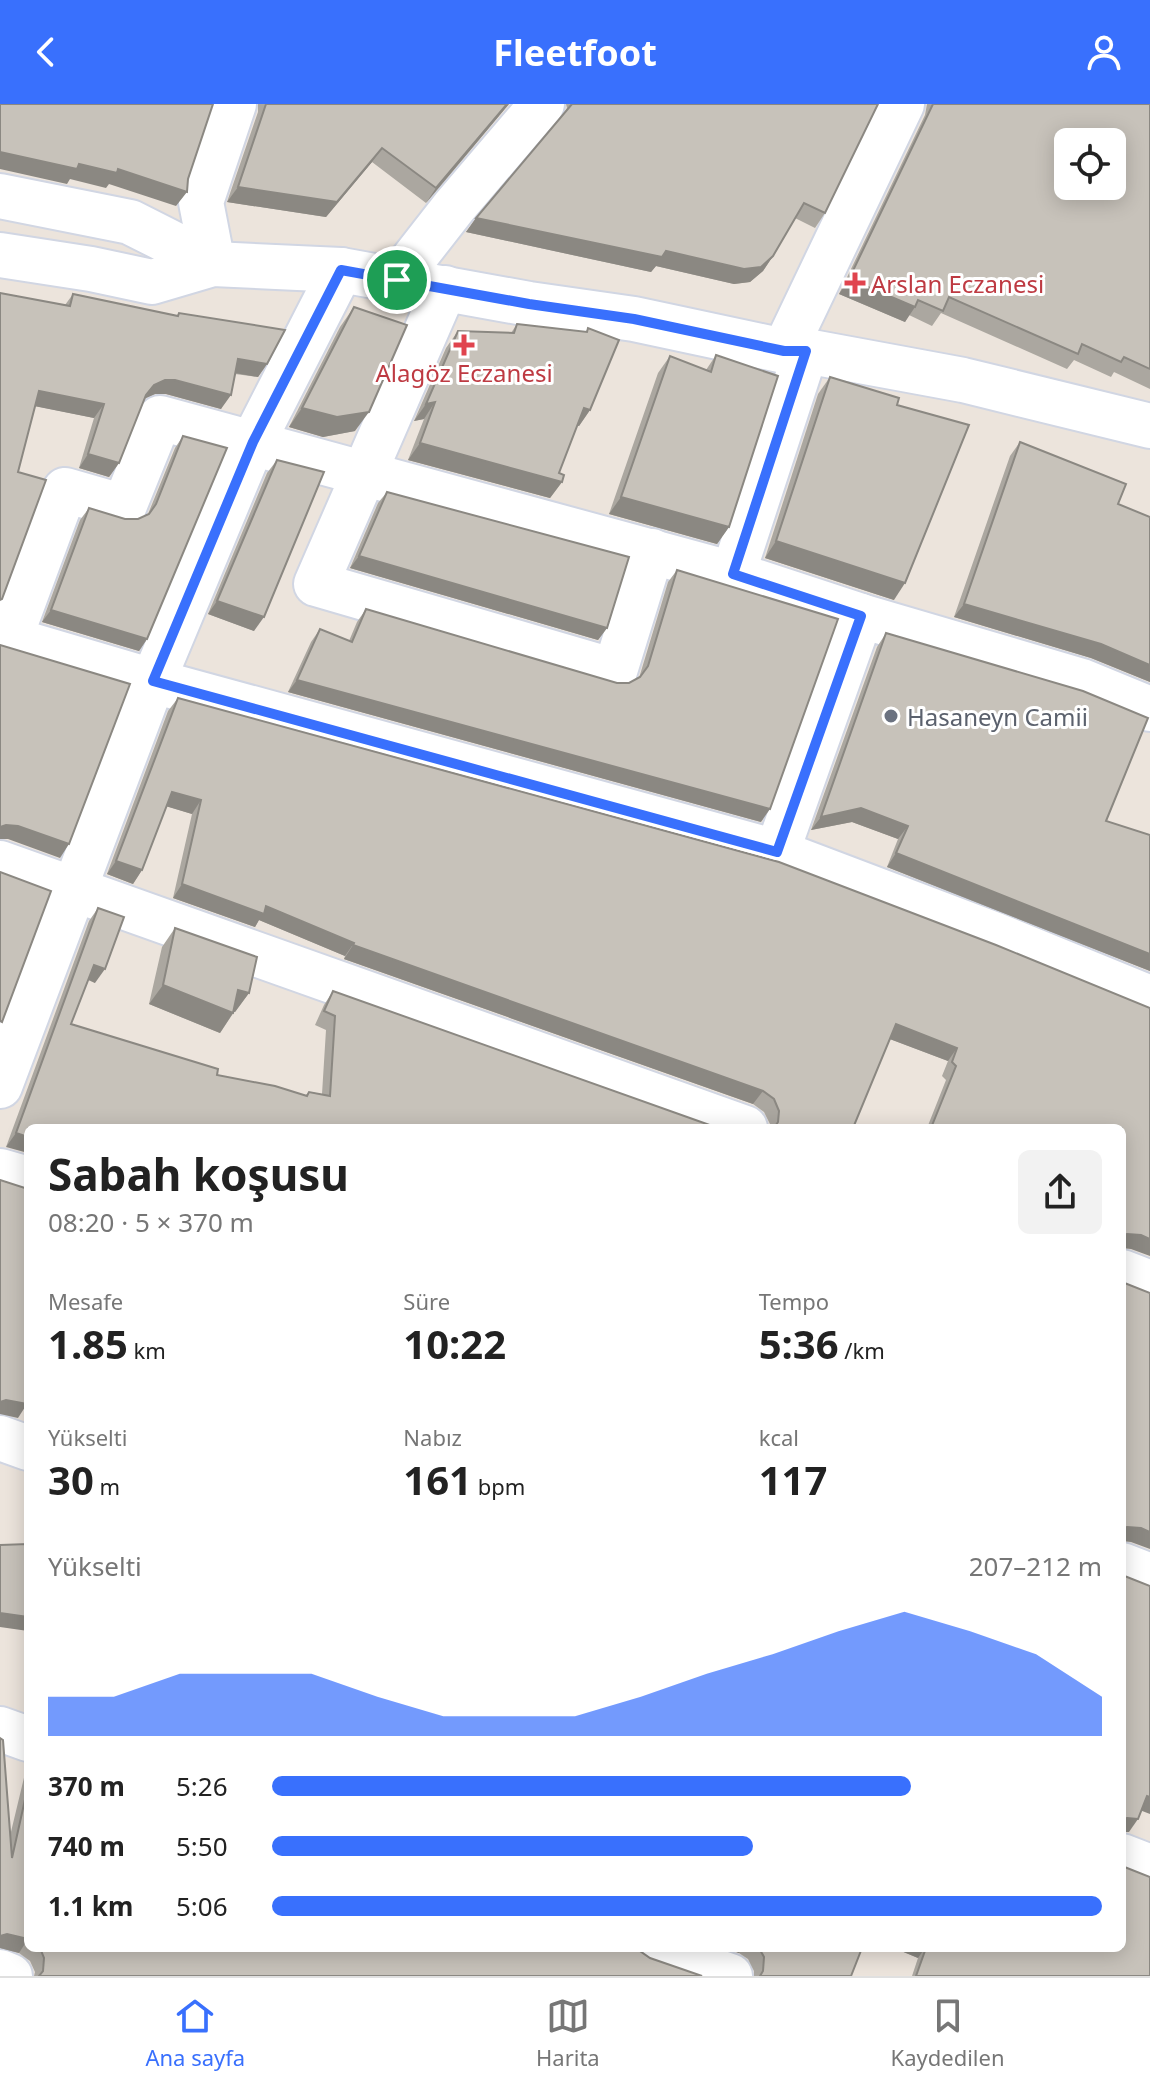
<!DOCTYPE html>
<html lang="tr">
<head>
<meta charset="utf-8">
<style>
	:root { --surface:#fff; --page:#f2f2f2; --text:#222; --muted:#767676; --line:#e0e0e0; --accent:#3970fd }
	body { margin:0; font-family:"Noto Sans",sans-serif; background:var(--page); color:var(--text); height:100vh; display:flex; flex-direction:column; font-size:30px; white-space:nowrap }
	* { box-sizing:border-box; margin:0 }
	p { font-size:26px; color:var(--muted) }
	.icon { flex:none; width:44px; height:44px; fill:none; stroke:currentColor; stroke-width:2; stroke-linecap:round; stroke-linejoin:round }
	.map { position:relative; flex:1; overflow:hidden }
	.details { position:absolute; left:24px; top:1020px; width:1102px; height:828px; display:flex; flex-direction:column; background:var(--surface); border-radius:12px; box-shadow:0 4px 20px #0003 }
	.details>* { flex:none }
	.fabs { position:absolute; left:1054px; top:24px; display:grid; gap:16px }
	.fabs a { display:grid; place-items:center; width:72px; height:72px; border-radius:12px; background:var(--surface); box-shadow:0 4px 20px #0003; font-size:40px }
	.pin { position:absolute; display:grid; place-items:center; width:68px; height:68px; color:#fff; margin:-34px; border:4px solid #fff; border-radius:50%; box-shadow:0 2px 8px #0007 }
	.round { display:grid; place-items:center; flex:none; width:84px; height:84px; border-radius:12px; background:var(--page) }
	.overview { display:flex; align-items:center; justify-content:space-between; height:136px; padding:0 24px }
	h1 { font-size:44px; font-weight:700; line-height:60px }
	.metrics { display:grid; grid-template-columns:repeat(3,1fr); gap:12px; height:136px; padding:8px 24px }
	.metrics div { display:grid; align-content:center }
	.metrics b { font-size:40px; font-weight:700 }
	.metrics small { font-size:22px; font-weight:400 }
	.metrics p { font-size:22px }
	.chart { height:224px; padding:16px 24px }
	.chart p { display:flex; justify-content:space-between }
	.chart svg { width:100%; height:144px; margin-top:8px; fill:var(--accent); opacity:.7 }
	ul { padding:0 24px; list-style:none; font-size:26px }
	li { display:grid; grid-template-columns:128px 96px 1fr; align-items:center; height:60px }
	li i { height:20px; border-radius:10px; background:var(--accent) }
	header { display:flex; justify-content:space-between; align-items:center; height:104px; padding:0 24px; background:var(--accent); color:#fff; font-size:36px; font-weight:700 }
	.tab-bar { display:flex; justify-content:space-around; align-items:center; height:112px; border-top:2px solid var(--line); background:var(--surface); font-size:22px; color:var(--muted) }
	.tab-bar a { display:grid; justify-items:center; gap:4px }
	.tab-bar .active { color:var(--accent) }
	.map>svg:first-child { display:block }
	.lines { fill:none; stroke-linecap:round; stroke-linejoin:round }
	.minor-casing { stroke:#d1d6e3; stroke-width:48 }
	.minor { stroke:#fff; stroke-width:44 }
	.wall { fill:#aba7a0 }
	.shaded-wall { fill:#8b8882 }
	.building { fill:#c7c2ba; stroke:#8b8882; stroke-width:2; fill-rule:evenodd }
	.route-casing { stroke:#fff; stroke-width:16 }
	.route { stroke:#3970fd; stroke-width:10 }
	.health-dot { fill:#e0444e; stroke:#fff; stroke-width:3 }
	.worship-dot { fill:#6b7280; stroke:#fff; stroke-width:3 }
	.labels { text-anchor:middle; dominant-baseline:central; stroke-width:6; stroke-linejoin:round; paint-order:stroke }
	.health-label { font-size:24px; fill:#be3a42; stroke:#fff; text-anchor:start }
	.worship-label { font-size:24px; fill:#5b616d; stroke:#fff; text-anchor:start }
</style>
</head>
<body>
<header><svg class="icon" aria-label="back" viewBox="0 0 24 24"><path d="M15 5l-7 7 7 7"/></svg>Fleetfoot<svg class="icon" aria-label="person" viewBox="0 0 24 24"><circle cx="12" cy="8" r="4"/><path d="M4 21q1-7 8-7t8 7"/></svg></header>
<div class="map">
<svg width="1150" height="1872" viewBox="0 0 1150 1872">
	<rect width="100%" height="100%" fill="#ece4dc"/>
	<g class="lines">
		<g class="minor-casing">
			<g id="minor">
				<polyline points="0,92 130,118 213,160"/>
				<polyline points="0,151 91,165 152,178 213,160 341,166 529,200 634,215 784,247 806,247 963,276 1150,322"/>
				<polyline points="213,160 201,98 234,0"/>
				<polyline points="397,176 454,103 542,0"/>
				<polyline points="445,184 316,480 615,567 652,447"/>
				<polyline points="784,247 902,0"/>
				<polyline points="733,470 806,247"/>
				<polyline points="0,532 153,577 777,748 996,831 1150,894"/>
				<polyline points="10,534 65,386 124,403 160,314 733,470 861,512 1082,577 1150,605"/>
				<polyline points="777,748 861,512"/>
				<polyline points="0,759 745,1024"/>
				<polyline points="0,982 153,577 253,338 341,166"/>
				<polyline points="0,1067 28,1075"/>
				<polyline points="1122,1168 1150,1179"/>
				<polyline points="0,1334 28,1344"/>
				<polyline points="1122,1461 1150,1472"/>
				<polyline points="0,1625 28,1635"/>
				<polyline points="1122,1752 1150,1763"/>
				<polyline points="649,1844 730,1872"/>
				<polyline points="0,1868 10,1872"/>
			</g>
		</g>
		<use href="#minor" class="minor"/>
	</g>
	<g class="wall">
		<polygon points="258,0 509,0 426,99 372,58 326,113 227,98 258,8"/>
		<polygon points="566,0 878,0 825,109 815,124 795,114 773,152 763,167 750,178 734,180 656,162 651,168 466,128 476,114 564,10 567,4"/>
		<polygon points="927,0 1150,0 1150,285 1114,268 1111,273 1074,256 1067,265 941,209 932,222 909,211 905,218 839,190 925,11"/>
		<polygon points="0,189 65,201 73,190 177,212 179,209 267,260 258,273 235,270 221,305 166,290 155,290 145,294 119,359 109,373 79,364 94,314 35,302 18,368"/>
		<polygon points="354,203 355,327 323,333 289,323 340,223"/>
		<polygon points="517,220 586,228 588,224 590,306 579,322 577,322 559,369 562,378 550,394 408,356 424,315 414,317 446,244 458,227 511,229"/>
		<polygon points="716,251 729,423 717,440 609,410 658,269 670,252 706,266"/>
		<polygon points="830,273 897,301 894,496 765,454 818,290"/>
		<polygon points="183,332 147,535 139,547 42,518 80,416 89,404 125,415 138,415 148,410 175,344"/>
		<polygon points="1020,338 1118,400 1150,413 1150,578 1091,554 954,513 1010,352"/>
		<polygon points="277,356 254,527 208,510 267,369"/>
		<polygon points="387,388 607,524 598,536 350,464 378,399"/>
		<polygon points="677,466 761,718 288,588 311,538 320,525 349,537 357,518 366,505 617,579 629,579 639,574 668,478"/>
		<polygon points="886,529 1106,717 1150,731 1150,867 887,763 898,735 852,718 811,726 877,543"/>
		<polygon points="178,594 1150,904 1131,1145 1122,1024 927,1024 946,976 942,972 948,957 890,935 853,1024 769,1024 770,1020 764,1008 753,1000 344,855 345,852 259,816 255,823 173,794 192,710 166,702 142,766 133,780 107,770 168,607"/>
		<polygon points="98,804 95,879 88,876 71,920 217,971 306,991 309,988 322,990 326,926 315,921 324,901 333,887 718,1024 28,1024 6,1043 89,817"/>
		<polygon points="175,824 249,889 235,908 234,908 220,929 149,900 162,843"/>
		<polygon points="0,1634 10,1732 28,1657 28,1844 638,1844 640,1847 650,1854 702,1872 34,1872 35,1868 30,1857 19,1849 0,1844"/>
		<polygon points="725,1844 862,1844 851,1872 754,1872 754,1867 748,1855 739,1849"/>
		<polygon points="894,1844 1122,1844 1150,1872 912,1872 918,1854"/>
	</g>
	<g class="shaded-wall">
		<polygon points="507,0 509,0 426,99 436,84"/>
		<polygon points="382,44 372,58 326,113 227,98 238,83"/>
		<polygon points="0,48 118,65 187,88 176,102 109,80 106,84 70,75 67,80 0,65"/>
		<polygon points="476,114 666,147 773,152 763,167 750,178 734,180 656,162 651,168 466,128"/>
		<polygon points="849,175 915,203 905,218 839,190"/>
		<polygon points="238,255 267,260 258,273 229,268"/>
		<polygon points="165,276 175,276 231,291 221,305 166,290 155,290 144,295 154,281"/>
		<polygon points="39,287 104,300 94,314 29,301"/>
		<polygon points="435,298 424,315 414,317 426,300"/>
		<polygon points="302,304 369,308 355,327 323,333 289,323"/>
		<polygon points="584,304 590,306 579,322 573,320"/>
		<polygon points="420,339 562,378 550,394 408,356"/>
		<polygon points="88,350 119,359 109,373 79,364"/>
		<polygon points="621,393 729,423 717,440 609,410"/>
		<polygon points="776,437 905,479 894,496 765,454"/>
		<polygon points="359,452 607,524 598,536 350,464"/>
		<polygon points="217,497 264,513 254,527 208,510"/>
		<polygon points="964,500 1101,540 1150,561 1150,578 1091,554 954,513"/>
		<polygon points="51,506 147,535 139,547 42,518"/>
		<polygon points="297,576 770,705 761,718 288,588"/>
		<polygon points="172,688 201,696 192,710 162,701"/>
		<polygon points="861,704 908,722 898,735 852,718 811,726 821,713"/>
		<polygon points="6,721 18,722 69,740 60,754 8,735 0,735 0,723"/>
		<polygon points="896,749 1150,850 1150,867 887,763"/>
		<polygon points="116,757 142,766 133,780 107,770"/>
		<polygon points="182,780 266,802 354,839 345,852 259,816 255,823 173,794"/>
		<polygon points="353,841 763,987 753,1000 344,855"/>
		<polygon points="94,861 105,865 95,879 85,874"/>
		<polygon points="163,881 233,909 220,929 149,900"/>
		<polygon points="238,886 249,889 235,908 225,906"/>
		<polygon points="896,920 957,944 948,957 887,934"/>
		<polygon points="16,1029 28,1033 28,1049 6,1043"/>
		<polygon points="1127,1130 1141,1131 1150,1135 1150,1152 1131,1145 1122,1144 1122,1132"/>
		<polygon points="6,1296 27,1300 18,1314 0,1310 0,1298"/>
		<polygon points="1127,1423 1141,1424 1150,1428 1150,1445 1131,1438 1122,1437 1122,1425"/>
		<polygon points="0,1509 28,1513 28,1527 0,1523"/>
		<polygon points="1147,1692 1150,1693 1150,1710 1137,1705"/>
		<polygon points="1127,1714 1138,1715 1129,1728 1122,1728 1122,1716"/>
		<polygon points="7,1830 28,1835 19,1849 0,1844 0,1832"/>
		<polygon points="725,1844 742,1844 739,1849"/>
		<polygon points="894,1844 925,1844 918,1854"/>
	</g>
	<g class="building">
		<polygon points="0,0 213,0 188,75 187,88 118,65 117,69 79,60 77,65 0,48"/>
		<polygon points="266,0 507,0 436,84 382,44 337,98 238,83"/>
		<polygon points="572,0 878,0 825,109 804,99 773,152 761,163 744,165 666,147 662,153 476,114"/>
		<path d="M933 0H1150V265L1124 253 1121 258 1082 240 1078 250 949 193 943 207 918 196 915 203 849 175ZM1068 38H1112V82H1068Z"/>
		<polygon points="0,189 70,202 73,190 178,212 179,209 285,226 267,260 238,255 231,291 175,276 165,276 154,281 146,291 119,359 88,350 104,300 39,287 18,368 46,376 2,495 0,496"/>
		<polygon points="354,203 407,221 369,308 337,313 302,304"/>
		<polygon points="517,220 587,228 588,224 619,236 590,306 584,304 559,369 564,371 562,378 420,339 435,298 426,300 458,227 514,229"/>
		<polygon points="716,251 778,272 729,423 621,393 670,252 711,268"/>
		<polygon points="830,273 899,294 897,301 969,321 905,479 776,437"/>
		<polygon points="183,332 227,344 147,535 51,506 89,404 125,415 138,415 149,410 156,400"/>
		<polygon points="1020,338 1126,380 1118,400 1150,413 1150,561 1101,540 964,500"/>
		<polygon points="277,356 324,368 264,513 217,497"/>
		<polygon points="387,388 629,453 607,524 359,452"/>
		<polygon points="677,466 838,515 770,705 297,576 320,525 352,538 366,505 617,579 629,579 640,573 648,562"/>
		<polygon points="886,529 1083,587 1148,614 1106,717 1150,731 1150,850 896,749 908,722 861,704 821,713"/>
		<polygon points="0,541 130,580 69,740 18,722 6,721 0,723"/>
		<polygon points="178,594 779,758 996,841 1150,904 1150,1135 1141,1131 1127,1130 1122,1132 1122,1024 1054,1024 1048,1022 1047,1024 931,1024 956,962 952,958 957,944 896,920 853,1024 774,1024 778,1018 779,1007 774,995 763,987 353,841 354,839 266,802 264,810 182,780 201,696 172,688 142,766 116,757"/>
		<polygon points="0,768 51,787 2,918 0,917"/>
		<polygon points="98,804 124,813 105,865 94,861 71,920 218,965 217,971 275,982 307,992 309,988 330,992 335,912 324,907 333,887 718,1024 28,1024 28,1033 16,1029"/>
		<polygon points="175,824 257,853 249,889 238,886 233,909 163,881"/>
		<polygon points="0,1076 28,1085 27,1300 6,1296 0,1298"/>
		<polygon points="1122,1178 1150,1189 1150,1428 1141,1424 1127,1423 1122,1425"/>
		<polygon points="28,1440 28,1513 0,1509 0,1441"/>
		<polygon points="1122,1471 1150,1482 1150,1693 1147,1692 1138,1715 1127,1714 1122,1716"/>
		<polygon points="0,1634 3,1636 12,1754 28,1682 28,1835 7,1830 0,1832"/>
		<polygon points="1122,1762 1150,1773 1150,1872 916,1872 926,1844 1122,1844"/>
		<polygon points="40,1844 638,1844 640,1847 650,1854 702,1872 39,1872 43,1867 44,1854"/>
		<polygon points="759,1844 862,1844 851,1872 760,1872 763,1867 764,1853"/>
	</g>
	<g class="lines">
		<g class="route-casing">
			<polygon id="route" points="341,166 529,200 634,215 784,247 806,247 733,470 861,512 777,748 153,577 253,338"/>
		</g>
		<use href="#route" class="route"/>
	</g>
	<g class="health-dot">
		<path d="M851 167h8v8h8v8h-8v8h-8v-8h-8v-8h8z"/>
		<path d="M460 229h8v8h8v8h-8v8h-8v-8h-8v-8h8z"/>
	</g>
	<circle class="worship-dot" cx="891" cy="612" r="8"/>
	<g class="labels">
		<g class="health-label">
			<text x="871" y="179">Arslan Eczanesi</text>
			<text x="464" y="268" text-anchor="middle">Alagöz Eczanesi</text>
		</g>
		<g class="worship-label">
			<text x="907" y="612">Hasaneyn Camii</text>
		</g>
	</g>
</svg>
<div class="fabs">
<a><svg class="icon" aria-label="locate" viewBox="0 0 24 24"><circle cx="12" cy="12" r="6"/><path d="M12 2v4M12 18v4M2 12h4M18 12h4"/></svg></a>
</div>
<div class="pin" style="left:397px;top:176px;background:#1e9e55"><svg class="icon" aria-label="arrive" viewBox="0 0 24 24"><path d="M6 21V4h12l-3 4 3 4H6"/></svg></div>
<section class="details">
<div class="overview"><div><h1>Sabah koşusu</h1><p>08:20 · 5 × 370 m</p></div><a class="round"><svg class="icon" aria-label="share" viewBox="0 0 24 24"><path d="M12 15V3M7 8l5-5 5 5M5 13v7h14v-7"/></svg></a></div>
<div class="metrics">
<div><p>Mesafe</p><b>1.85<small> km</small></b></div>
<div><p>Süre</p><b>10:22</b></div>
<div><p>Tempo</p><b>5:36<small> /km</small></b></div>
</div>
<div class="metrics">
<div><p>Yükselti</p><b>30<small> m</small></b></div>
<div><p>Nabız</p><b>161<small> bpm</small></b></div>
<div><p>kcal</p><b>117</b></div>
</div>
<div class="chart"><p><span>Yükselti</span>207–212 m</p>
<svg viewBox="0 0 160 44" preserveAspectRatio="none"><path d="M0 44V32L10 32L20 25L30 25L40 25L50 32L60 38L70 38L80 38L90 32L100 25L110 19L120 12L130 6L140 12L150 19L160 32V44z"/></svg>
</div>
<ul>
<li><b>370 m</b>5:26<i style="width:77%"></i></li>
<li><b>740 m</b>5:50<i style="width:58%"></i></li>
<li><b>1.1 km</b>5:06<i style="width:100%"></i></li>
</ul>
</section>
</div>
<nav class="tab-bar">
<a class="active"><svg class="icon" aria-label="home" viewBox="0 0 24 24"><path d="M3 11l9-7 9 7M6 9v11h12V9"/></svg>Ana sayfa</a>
<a><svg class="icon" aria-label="map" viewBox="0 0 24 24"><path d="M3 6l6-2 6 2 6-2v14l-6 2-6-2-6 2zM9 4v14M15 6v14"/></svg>Harita</a>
<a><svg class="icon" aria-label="saved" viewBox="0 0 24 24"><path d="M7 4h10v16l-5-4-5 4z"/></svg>Kaydedilen</a>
</nav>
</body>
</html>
